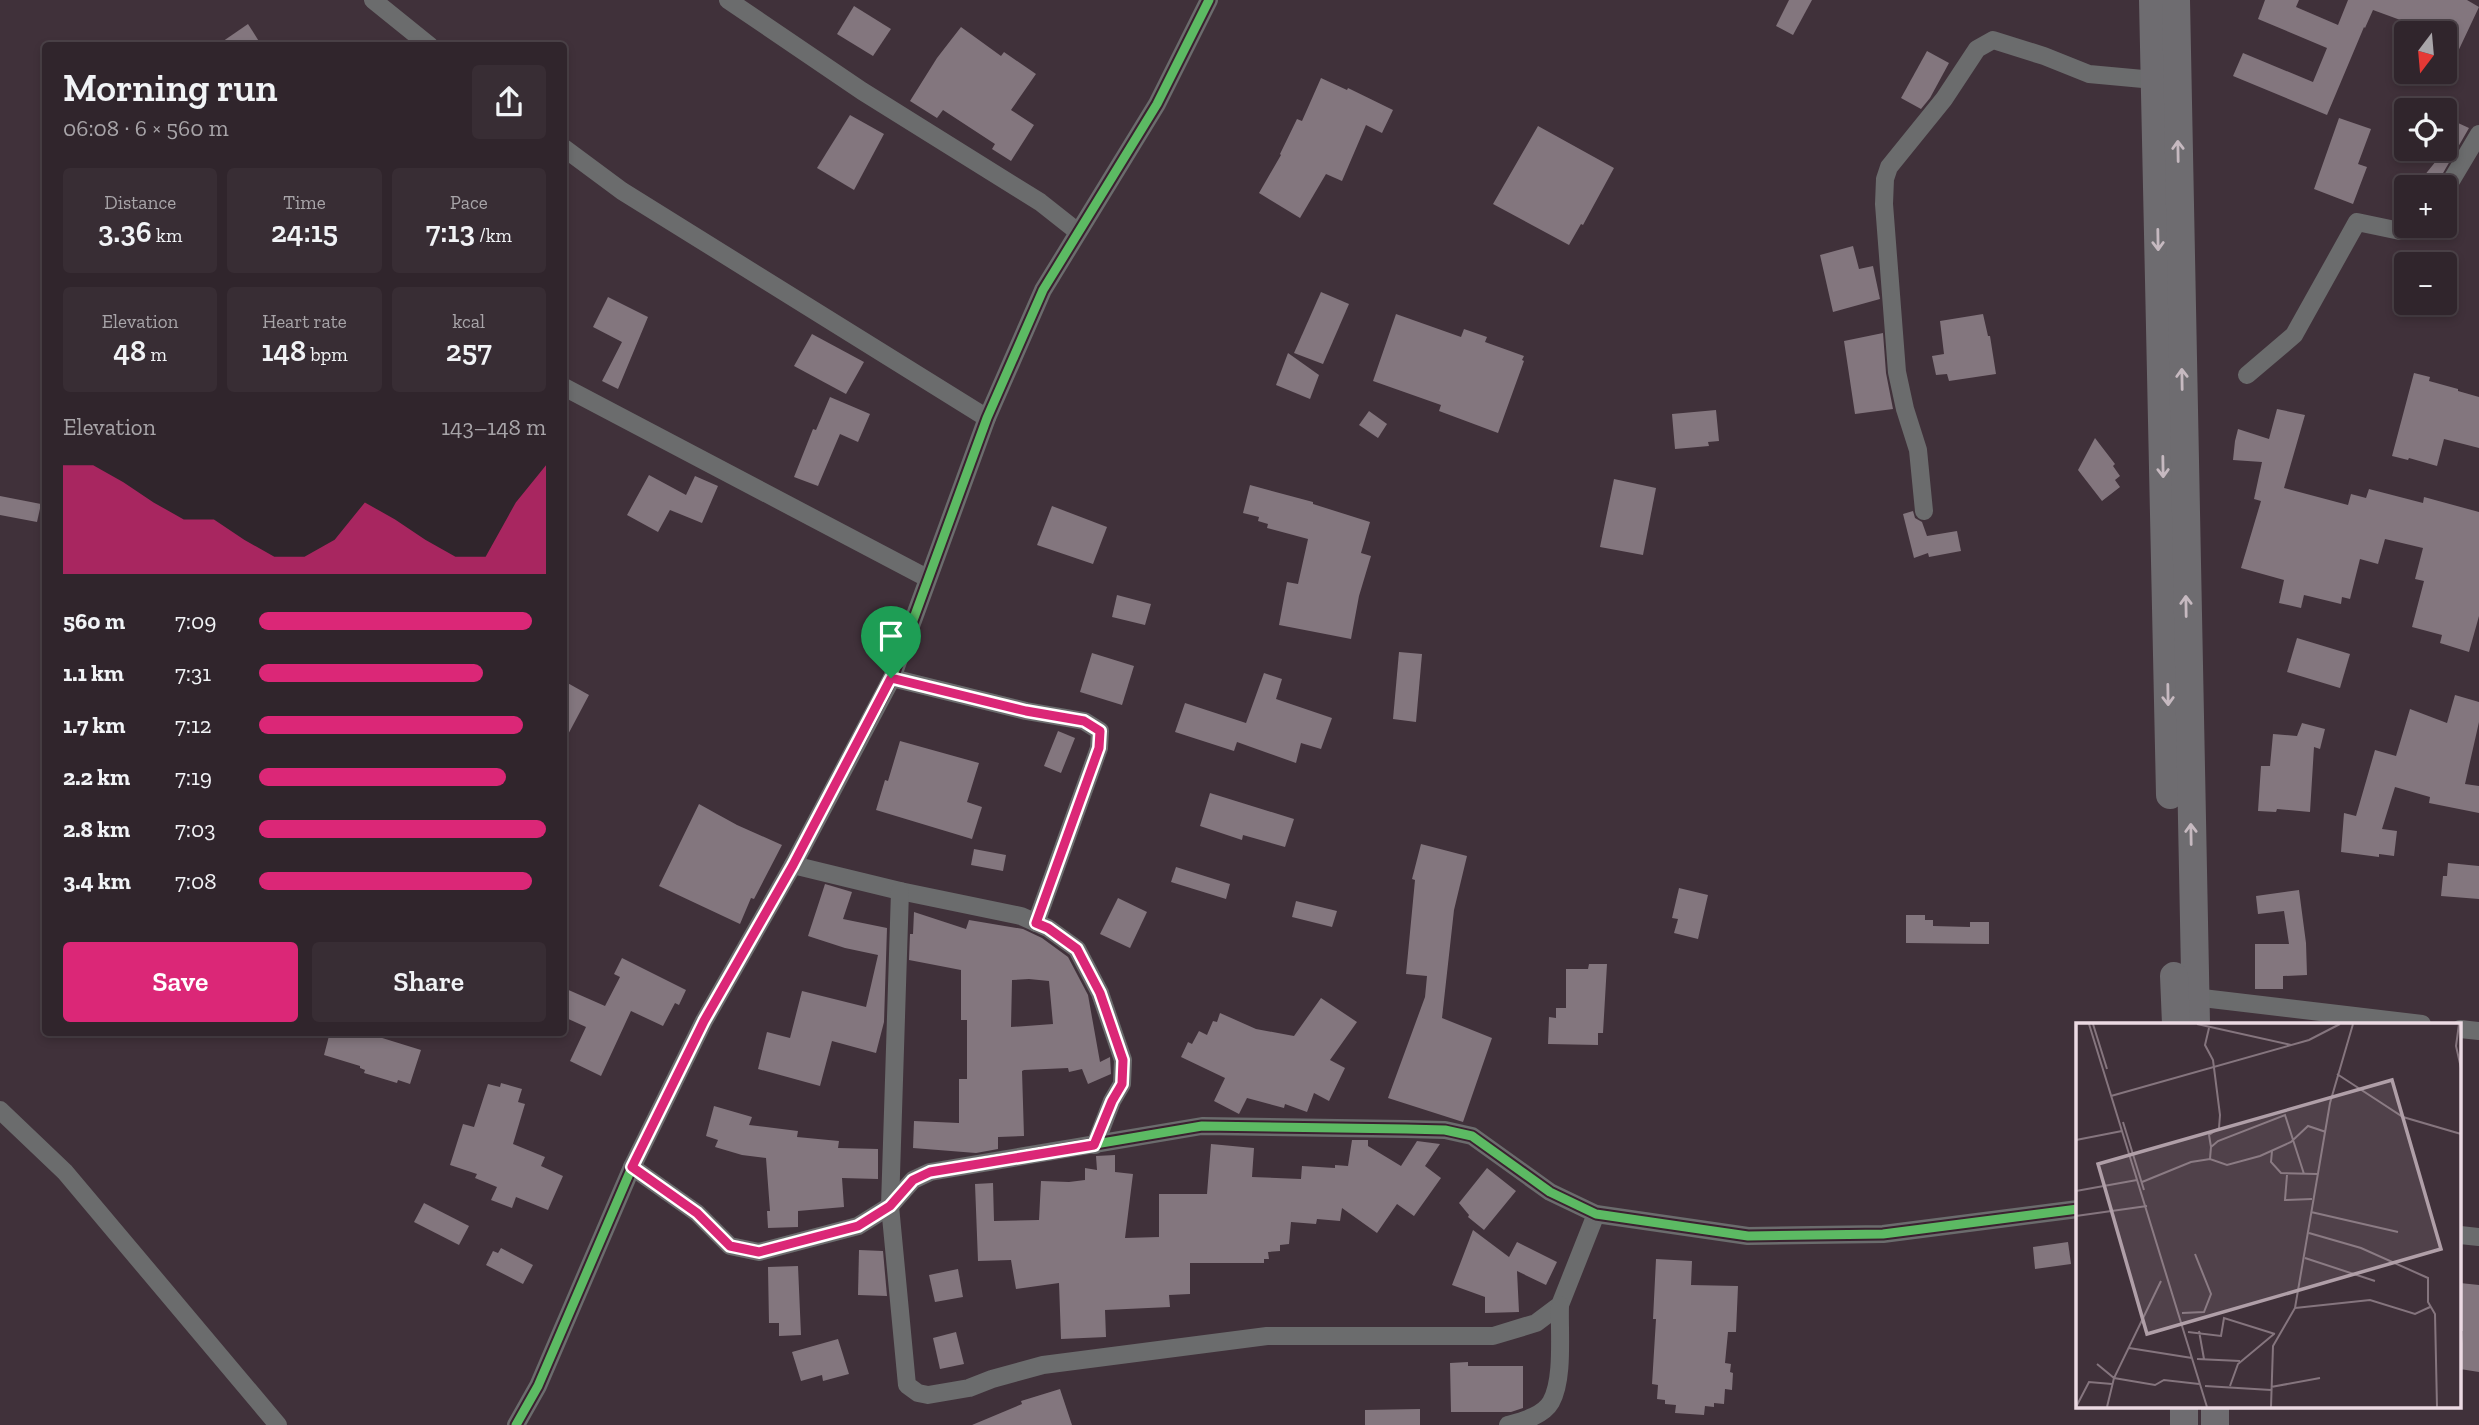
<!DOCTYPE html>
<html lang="en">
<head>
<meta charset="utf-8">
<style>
	:root { --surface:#30252c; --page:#382d34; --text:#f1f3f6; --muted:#a8a5a9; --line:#4b4248; --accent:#db2777 }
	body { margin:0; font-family:"Zilla Slab",serif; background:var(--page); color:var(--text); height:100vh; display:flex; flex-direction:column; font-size:26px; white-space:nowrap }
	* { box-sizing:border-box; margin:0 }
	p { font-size:23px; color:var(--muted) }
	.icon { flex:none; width:38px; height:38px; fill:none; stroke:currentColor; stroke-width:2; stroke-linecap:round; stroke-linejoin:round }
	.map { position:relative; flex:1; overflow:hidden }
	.panel { position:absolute; left:42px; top:42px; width:525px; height:994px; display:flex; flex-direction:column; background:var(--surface); border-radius:7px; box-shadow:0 4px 10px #0003,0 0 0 2px var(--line) }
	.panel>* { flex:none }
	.needle { width:46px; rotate:196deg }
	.tools { position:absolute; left:2394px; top:21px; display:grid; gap:14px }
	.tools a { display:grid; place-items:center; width:63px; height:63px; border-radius:7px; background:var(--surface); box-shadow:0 4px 10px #0003,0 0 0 2px var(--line); font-size:35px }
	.pin { position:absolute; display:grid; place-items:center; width:60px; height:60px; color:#fff; margin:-72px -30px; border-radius:50% 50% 50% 0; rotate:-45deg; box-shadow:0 0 7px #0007 }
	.pin .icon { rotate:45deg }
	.round { display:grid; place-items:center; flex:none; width:74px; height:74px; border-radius:7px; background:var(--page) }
	.head { display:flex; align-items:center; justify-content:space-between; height:119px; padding:0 21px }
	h1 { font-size:38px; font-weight:600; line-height:52px }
	.stats { display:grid; grid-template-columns:repeat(3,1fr); gap:10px; height:119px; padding:7px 21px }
	.stats div { display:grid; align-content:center; border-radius:7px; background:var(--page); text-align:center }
	.stats b { font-size:30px; font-weight:600 }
	.stats small { font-size:19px; font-weight:400 }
	.stats p { font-size:19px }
	.chart { height:196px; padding:14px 21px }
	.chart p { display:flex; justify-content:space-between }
	.chart svg { width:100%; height:126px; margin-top:7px; fill:var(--accent); opacity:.7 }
	.button { display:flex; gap:14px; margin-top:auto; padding:14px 21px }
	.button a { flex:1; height:80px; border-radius:7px; background:var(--accent); color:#fff; font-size:28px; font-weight:600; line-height:80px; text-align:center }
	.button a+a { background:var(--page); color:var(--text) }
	ul { padding:0 21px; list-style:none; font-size:23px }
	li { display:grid; grid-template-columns:112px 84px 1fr; align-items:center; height:52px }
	li i { height:18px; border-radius:9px; background:var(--accent) }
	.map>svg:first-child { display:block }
	.building { fill:#83767e; fill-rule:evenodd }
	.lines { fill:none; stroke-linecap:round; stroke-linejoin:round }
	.minor { stroke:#6b6c6d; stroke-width:18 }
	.primary { stroke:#6e6c70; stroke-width:28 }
	.cycleway-casing { stroke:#3b2130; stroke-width:13 }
	.cycleway { stroke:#5cba63; stroke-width:9 }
	.oneway { stroke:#c6b9c0 }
	.route-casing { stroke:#fff; stroke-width:14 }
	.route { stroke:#db2777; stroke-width:9 }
	.inset-road { fill:none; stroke:#85757e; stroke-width:2 }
	.view { fill:#b09fa8; fill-opacity:0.15; stroke:#b09fa8; stroke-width:3.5 }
	.inset-edge { fill:none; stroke:#ecdae3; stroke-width:3.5 }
</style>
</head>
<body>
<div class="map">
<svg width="2479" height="1425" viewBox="0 0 2479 1425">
	<rect width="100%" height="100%" fill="#40313a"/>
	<g class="building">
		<polygon points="1789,0 1812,0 1793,35 1776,26"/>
		<polygon points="2265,0 2299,0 2296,7 2338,25 2348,0 2467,0 2479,7 2445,79 2445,33 2424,33 2425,29 2373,10 2365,28 2364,27 2327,115 2233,76 2243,53 2313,82 2327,48 2258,19"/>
		<polygon points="854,6 891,29 873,56 837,34"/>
		<polygon points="248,24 262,46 216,46"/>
		<polygon points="961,27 1001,56 1004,52 1036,74 1011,110 1034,125 1011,161 992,149 995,144 943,110 937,118 910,101 937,58"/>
		<polygon points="1927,51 1949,63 1930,98 1921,109 1901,98"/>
		<polygon points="1321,78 1347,90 1348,88 1393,110 1382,133 1366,125 1342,181 1326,174 1300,218 1259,193 1281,155 1280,154 1297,119 1302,121"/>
		<polygon points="850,115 884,134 854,190 817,168"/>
		<polygon points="2445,117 2469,128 2435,187 2415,187 2445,150"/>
		<polygon points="2339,118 2371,129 2358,164 2367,167 2353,204 2314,189"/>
		<polygon points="1538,126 1614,168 1583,225 1581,224 1569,245 1493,204"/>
		<polygon points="1853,246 1859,269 1873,266 1880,299 1833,312 1820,255"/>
		<polygon points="1321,292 1349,304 1323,364 1294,353"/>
		<polygon points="608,297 648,317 618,389 602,381 622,342 593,327"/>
		<polygon points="1396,314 1461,337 1464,329 1487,337 1485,342 1524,356 1522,360 1524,361 1498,433 1439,411 1441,405 1373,381"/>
		<polygon points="1983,314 1988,336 1990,336 1996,374 1949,381 1947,374 1936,375 1932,356 1944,354 1940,321"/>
		<polygon points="1883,333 1886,373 1893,409 1855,414 1844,341"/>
		<polygon points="812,334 864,362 846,394 794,366"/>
		<polygon points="1288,353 1319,375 1310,399 1276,385"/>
		<polygon points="2414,373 2430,377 2429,381 2458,389 2458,391 2479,397 2479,448 2444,439 2437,466 2409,458 2408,460 2392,456"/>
		<polygon points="830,397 870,414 858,442 840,434 818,486 794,477 813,429 816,430"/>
		<polygon points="2277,409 2305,415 2284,488 2348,505 2351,494 2366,498 2369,489 2423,503 2424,497 2479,512 2479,616 2469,652 2440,643 2442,635 2412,627 2424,581 2415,579 2423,548 2385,539 2378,564 2360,559 2350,599 2342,597 2341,604 2304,595 2301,608 2279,603 2284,580 2241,568 2261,501 2254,499 2262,462 2233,460 2235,441 2238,429 2269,439"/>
		<polygon points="1716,410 1719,441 1708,442 1709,446 1675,449 1672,414"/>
		<polygon points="1369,411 1387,424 1378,438 1359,425"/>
		<polygon points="2095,438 2115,464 2113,466 2120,476 2115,480 2120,487 2102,501 2078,470"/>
		<polygon points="649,475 686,495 695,476 718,486 702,523 670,510 658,532 627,515"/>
		<polygon points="1614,479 1656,488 1643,555 1600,547"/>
		<polygon points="1250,485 1313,502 1313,504 1370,522 1361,553 1371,556 1359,596 1351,639 1279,625 1287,582 1298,584 1308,539 1267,528 1268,524 1258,521 1259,517 1243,513"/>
		<polygon points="0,496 41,504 37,522 0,515"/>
		<polygon points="1052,506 1107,527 1093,564 1037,545"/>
		<polygon points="1913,511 1915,518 1922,522 1927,536 1957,531 1961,551 1929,557 1928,553 1914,558 1903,514"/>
		<polygon points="1117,595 1151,604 1145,625 1112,617"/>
		<polygon points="2297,638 2350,654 2340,688 2287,672"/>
		<polygon points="1399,652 1422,654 1416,722 1393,719"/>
		<polygon points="1092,653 1134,666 1122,705 1080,692"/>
		<polygon points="1264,673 1282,679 1276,699 1332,718 1321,749 1301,743 1296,763 1237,742 1234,751 1175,732 1185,703 1246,723"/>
		<polygon points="564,681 589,695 564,742"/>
		<polygon points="2455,695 2479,702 2479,722 2465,784 2479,786 2479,813 2429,803 2430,797 2395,787 2382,829 2397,831 2394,856 2379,854 2379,857 2341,852 2344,813 2356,816 2375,750 2396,756 2410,709 2447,723"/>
		<polygon points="2302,723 2325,729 2320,749 2314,747 2310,812 2277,809 2276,812 2258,811 2261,766 2270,766 2273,734 2297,736"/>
		<polygon points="1058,731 1075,738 1061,773 1044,766"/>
		<polygon points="900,741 979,763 967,802 982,807 972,839 876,810 885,780 888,781"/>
		<polygon points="1210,793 1294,819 1285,847 1243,835 1242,840 1200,826"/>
		<polygon points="699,804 737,825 782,845 754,899 751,898 740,924 659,886"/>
		<polygon points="1421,844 1467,856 1454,910 1442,1018 1492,1038 1463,1122 1388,1098 1425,997 1427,976 1406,974 1415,880 1412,879"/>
		<polygon points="974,849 1006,855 1003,871 971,865"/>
		<polygon points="2448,863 2479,866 2479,899 2441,896 2443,876 2447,876"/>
		<polygon points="1176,867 1230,884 1226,899 1171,882"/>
		<polygon points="825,884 852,892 843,919 887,928 884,1022 876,1053 832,1041 820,1086 758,1069 767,1032 790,1038 802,991 866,1007 878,955 845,948 808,936"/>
		<polygon points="1679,888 1708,895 1698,939 1674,933 1678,919 1672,918"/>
		<polygon points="2299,890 2306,943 2307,975 2283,976 2283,989 2255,989 2255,944 2289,944 2284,911 2258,914 2256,896"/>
		<polygon points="1118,898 1147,912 1130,948 1100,934"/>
		<polygon points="1296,901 1337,911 1332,927 1292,917"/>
		<path d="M914 912 966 929 969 920 1023 929 1042 938 1068 957 1088 995 1100 1062 1110 1057 1111 1074 1088 1084 1082 1069 1069 1072 1068 1068 1024 1070 1022 1071 1024 1136 998 1137V1149L976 1153 913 1148 914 1121 959 1123V1079H967V1020H961V970L909 960 910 934H913ZM1029 979 1049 981 1053 1024 1011 1027 1012 980Z"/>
		<polygon points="1906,915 1925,915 1925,920 1933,920 1933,926 1970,927 1970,922 1989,922 1989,944 1906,943"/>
		<polygon points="622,958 686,990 679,1005 675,1003 663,1026 631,1011 601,1076 570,1061 586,1027 564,1017 564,988 605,1006 620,977 614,974"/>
		<polygon points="1589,964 1607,964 1603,1033 1598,1033 1598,1045 1548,1044 1549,1017 1556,1018 1556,1008 1566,1008 1566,969 1588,969"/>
		<polygon points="1321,998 1357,1022 1330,1060 1345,1068 1329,1101 1314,1093 1307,1112 1285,1104 1284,1108 1247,1098 1239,1114 1214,1101 1225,1078 1181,1057 1188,1042 1192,1044 1199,1031 1207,1035 1213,1021 1217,1022 1220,1013 1256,1029 1294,1036"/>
		<polygon points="330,1032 380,1032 379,1037 421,1050 410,1084 398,1080 397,1083 364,1073 365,1070 360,1068 360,1066 324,1055"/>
		<polygon points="501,1083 522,1089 518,1102 525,1104 513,1144 545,1157 541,1166 563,1176 548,1210 516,1197 512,1208 491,1200 497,1187 475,1178 477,1174 450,1165 463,1124 474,1127 488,1084 500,1087"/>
		<polygon points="714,1106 752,1117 749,1125 798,1131 797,1137 839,1141 838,1148 878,1149 878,1179 842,1178 844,1207 798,1211 798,1227 768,1228 767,1211 770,1211 766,1158 742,1155 715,1147 718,1140 706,1136"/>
		<polygon points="1352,1140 1368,1140 1368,1146 1401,1166 1417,1141 1440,1144 1425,1166 1441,1178 1414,1216 1397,1204 1377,1233 1342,1208 1340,1221 1317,1219 1316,1224 1291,1222 1289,1244 1280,1245 1280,1251 1268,1252 1269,1259 1264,1259 1264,1263 1190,1263 1190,1294 1169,1295 1170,1307 1105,1310 1106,1337 1061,1339 1059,1283 1016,1289 1011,1260 978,1261 975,1184 993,1183 994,1221 1039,1220 1041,1181 1069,1182 1085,1180 1085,1168 1097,1170 1096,1156 1115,1155 1115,1172 1133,1174 1125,1238 1159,1237 1159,1194 1207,1194 1211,1144 1254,1148 1252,1177 1301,1179 1302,1166 1335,1168 1335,1165 1348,1166"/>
		<polygon points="1487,1168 1516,1191 1484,1230 1468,1217 1469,1215 1459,1203"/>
		<polygon points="424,1203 469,1226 459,1245 414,1222"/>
		<polygon points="1473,1230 1509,1257 1517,1242 1557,1262 1546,1285 1517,1271 1519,1312 1485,1313 1485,1297 1452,1285"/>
		<polygon points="2068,1242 2071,1264 2035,1269 2033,1247"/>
		<polygon points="501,1248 533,1265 523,1284 486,1265 493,1251 498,1253"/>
		<polygon points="859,1250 883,1251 887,1296 858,1295"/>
		<polygon points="1656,1259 1692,1261 1691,1285 1738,1286 1736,1332 1728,1332 1725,1363 1731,1364 1730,1372 1733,1373 1732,1390 1725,1389 1724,1404 1714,1403 1714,1407 1705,1406 1704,1415 1675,1413 1676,1405 1665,1404 1665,1400 1657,1399 1658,1385 1652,1384 1656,1319 1653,1319"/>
		<polygon points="798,1266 801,1335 779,1336 779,1323 769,1323 768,1267"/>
		<polygon points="958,1269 963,1297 935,1302 929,1275"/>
		<polygon points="2460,1283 2479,1285 2479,1372 2460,1369 2463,1331 2460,1331"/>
		<polygon points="956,1332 964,1364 940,1369 933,1338"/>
		<polygon points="838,1339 849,1374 823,1381 822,1375 801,1381 792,1352"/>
		<polygon points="1468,1362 1468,1366 1523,1366 1523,1408 1511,1412 1451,1412 1450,1363"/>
		<polygon points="1060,1389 1072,1425 972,1425 1022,1404 1021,1401"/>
		<polygon points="1420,1409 1420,1425 1365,1425 1365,1410"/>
	</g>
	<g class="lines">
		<g class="minor">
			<polyline points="373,0 430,46"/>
			<polyline points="728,0 862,91 1040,202 1078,232"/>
			<polyline points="564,148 622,191 987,418"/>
			<polyline points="2445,191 2479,134"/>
			<polyline points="2247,375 2294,335 2357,222 2400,231 2406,225"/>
			<polyline points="564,387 927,578"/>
			<polyline points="1924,511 1918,450 1905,409 1897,372 1884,204 1885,179 1889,167 1944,99 1977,49 1993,40 2044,56 2089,74 2154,80"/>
			<polyline points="892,678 1026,711 1084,721 1100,731 1099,748 1036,923"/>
			<polyline points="793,865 900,891 1021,916 1048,928 1077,949 1100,993 1123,1060 1122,1084 1112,1101 1095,1145"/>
			<polyline points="900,891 890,1206 907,1385 918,1393 928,1395 969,1388 992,1379 1043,1365 1267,1336 1493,1336 1536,1323 1560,1305 1596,1214"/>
			<polyline points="2194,997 2422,1024"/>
			<polyline points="2460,1029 2479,1031"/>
			<polyline points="0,1110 65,1172 278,1425"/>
			<polyline points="632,1167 697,1213 730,1246 759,1252 858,1226 890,1206 913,1180 930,1172 1202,1126 1406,1129 1445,1130 1472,1136 1550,1192 1596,1214 1748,1236 1883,1234 2078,1209"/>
			<polyline points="2460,1235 2479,1237"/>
			<polyline points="516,1425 538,1386 632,1167 704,1021 793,865 892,678 987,418 1043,290 1157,104 1209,0"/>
			<path d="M1508 1425C1522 1421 1543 1416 1551 1402 1564 1379 1559 1332 1560 1305"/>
		</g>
		<g class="primary">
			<polyline points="2153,0 2170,795"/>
			<polyline points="2176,0 2196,1024"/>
			<polyline points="2174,976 2176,1024"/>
			<polyline points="2184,1406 2184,1425"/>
			<polyline points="2215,1406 2215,1425"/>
		</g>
		<g class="cycleway-casing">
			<g id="cycleway">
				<polyline points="632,1167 697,1213 730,1246 759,1252 858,1226 890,1206 913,1180 930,1172 1202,1126 1406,1129 1445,1130 1472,1136 1550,1192 1596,1214 1748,1236 1883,1234 2078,1209"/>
				<polyline points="516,1425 538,1386 632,1167 704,1021 793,865 892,678 987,418 1043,290 1157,104 1209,0"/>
			</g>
		</g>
		<use href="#cycleway" class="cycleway"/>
	</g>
	<defs><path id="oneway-shaft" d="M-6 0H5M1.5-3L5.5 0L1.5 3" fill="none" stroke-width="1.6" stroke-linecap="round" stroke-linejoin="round" transform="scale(1.75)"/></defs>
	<g class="oneway">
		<use href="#oneway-shaft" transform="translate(2178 151) rotate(-91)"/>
		<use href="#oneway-shaft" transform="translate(2158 240) rotate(89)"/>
		<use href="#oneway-shaft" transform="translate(2182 379) rotate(-91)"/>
		<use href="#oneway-shaft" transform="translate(2163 467) rotate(89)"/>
		<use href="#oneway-shaft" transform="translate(2186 606) rotate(-91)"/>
		<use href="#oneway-shaft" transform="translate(2168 695) rotate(89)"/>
		<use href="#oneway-shaft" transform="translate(2191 834) rotate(-91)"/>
	</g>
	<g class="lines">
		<g class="route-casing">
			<polygon id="route" points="891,678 1026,711 1084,721 1100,731 1099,748 1036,923 1048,928 1077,949 1100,993 1123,1060 1122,1084 1112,1101 1094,1145 930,1172 913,1180 890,1206 858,1226 759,1252 730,1246 697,1213 632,1167 704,1021 793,865"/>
		</g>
		<use href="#route" class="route"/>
	</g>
	<g transform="translate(2076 1023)">
		<rect width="385" height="385" fill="#40313a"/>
		<path class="inset-road" d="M13 1 131 384M17 1 31 46M121 1 215 22M383 1 380 23 385 45M133 5 129 22 137 37 144 92 143 105 133 112 135 124M261 51 327 94 385 111M35 73 233 17 264 1M47 99 68 167M0 117 46 108M196 128 195 139 205 150 241 151M134 136 135 124 142 118 209 92 228 151M211 152 209 177 236 176M66 159 115 139 134 136 151 142 184 133 215 119 232 103 250 109M0 168 61 157M235 189 322 209M0 193 71 183M233 210 285 225 352 255V279L359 291 361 384M229 235 299 258M219 285 294 277 339 291 354 284M106 290 128 289 135 271 119 231M123 308 128 336M112 309 145 313 148 295 199 311M53 325 116 335M121 336 164 338M21 341 38 355 79 362 88 357 123 361M129 363 195 367M154 363 162 341 198 311M195 364 244 355M0 384 13 359 36 361M31 384 38 355 85 258M195 384 197 323 219 285 254 80 277 1"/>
		<path class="view" d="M316 57 365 226 71 311 22 141Z"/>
		<rect width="385" height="385" class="inset-edge"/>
	</g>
</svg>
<div class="tools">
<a><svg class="needle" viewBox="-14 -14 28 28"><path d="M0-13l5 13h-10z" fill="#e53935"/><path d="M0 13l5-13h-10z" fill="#a8a5a9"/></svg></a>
<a><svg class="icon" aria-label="locate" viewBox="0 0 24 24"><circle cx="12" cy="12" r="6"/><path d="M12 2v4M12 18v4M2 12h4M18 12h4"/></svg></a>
<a>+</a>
<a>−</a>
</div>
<div class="pin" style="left:891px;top:678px;background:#1e9e55"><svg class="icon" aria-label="arrive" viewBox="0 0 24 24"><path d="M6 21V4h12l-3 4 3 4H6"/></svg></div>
<section class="panel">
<div class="head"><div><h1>Morning run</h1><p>06:08 · 6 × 560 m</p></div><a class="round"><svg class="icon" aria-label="share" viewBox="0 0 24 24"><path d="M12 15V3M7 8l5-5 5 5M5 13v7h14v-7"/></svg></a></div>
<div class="stats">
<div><p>Distance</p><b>3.36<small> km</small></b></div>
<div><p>Time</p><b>24:15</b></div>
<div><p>Pace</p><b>7:13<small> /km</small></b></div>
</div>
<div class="stats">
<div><p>Elevation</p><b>48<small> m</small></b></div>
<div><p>Heart rate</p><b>148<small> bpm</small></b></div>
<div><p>kcal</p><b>257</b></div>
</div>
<div class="chart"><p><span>Elevation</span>143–148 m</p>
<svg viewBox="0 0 160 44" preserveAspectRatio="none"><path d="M0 44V6L10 6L20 12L30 19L40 25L50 25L60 32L70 38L80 38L90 32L100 19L110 25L120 32L130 38L140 38L150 19L160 6V44z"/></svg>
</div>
<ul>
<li><b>560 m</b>7:09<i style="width:95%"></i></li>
<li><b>1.1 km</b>7:31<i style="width:78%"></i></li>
<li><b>1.7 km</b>7:12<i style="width:92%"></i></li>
<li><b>2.2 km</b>7:19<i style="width:86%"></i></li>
<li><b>2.8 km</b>7:03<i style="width:100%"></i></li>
<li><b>3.4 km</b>7:08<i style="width:95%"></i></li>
</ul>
<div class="button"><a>Save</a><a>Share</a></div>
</section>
</div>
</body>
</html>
